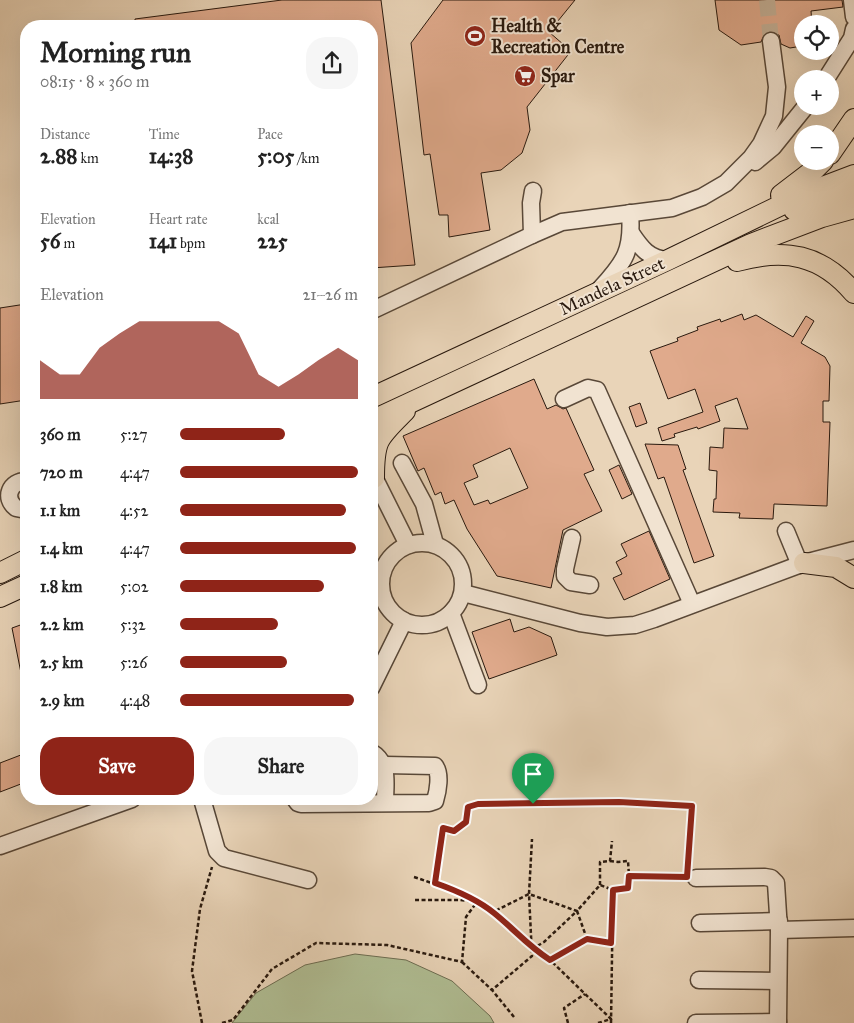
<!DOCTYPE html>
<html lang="en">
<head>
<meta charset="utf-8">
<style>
	:root { --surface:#fff; --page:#f6f6f6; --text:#222; --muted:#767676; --accent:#8f2418 }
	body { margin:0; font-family:"IM FELL Great Primer",serif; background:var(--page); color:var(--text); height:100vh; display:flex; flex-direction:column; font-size:19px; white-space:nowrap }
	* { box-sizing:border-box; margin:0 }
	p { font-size:16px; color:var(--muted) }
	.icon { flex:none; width:28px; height:28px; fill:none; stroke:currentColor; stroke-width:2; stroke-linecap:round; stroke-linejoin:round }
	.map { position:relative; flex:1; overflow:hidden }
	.details { position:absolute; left:20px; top:20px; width:358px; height:785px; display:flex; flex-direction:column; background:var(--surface); border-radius:20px; box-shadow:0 5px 20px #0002 }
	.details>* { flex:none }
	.tools { position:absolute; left:794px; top:15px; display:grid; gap:10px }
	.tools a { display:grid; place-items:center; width:45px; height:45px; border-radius:50%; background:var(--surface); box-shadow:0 5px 20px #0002; font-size:25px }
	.pin { position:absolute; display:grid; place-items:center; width:42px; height:42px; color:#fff; margin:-51px -21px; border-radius:50% 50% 50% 0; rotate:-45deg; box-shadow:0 0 5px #0007 }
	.pin .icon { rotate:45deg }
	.round { display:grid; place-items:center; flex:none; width:52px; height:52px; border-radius:20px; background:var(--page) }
	.overview { display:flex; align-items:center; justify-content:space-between; height:85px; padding:0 20px }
	h1 { font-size:28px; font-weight:700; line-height:38px }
	.figures { display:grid; grid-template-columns:repeat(3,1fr); gap:8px; height:85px; padding:5px 20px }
	.figures div { display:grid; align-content:center }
	.figures b { font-size:21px; font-weight:700 }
	.figures small { font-size:14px; font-weight:400 }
	.figures p { font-size:14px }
	.chart { height:140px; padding:10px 20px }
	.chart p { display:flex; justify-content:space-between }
	.chart svg { width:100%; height:90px; margin-top:5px; fill:var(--accent); opacity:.7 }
	.cta { display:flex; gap:10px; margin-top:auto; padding:10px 20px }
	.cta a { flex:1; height:58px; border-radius:20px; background:var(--accent); color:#fff; font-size:20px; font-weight:700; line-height:58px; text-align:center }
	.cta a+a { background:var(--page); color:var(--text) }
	ul { padding:0 20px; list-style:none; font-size:16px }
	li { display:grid; grid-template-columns:80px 60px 1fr; align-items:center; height:38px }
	li i { height:12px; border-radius:6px; background:var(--accent) }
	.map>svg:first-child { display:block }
	.green { fill:#b0be94; stroke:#6c6c51 }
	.building { fill:#e0aa8c; stroke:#29190e; fill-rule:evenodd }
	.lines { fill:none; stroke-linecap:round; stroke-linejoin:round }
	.minor-tunnel { stroke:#c3af96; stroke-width:16; stroke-dasharray:16 8; stroke-linecap:butt }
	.minor-casing { stroke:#594838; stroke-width:19 }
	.major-casing { stroke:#29190e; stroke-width:22 }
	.path { stroke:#29190e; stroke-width:2.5; stroke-dasharray:4 2.5; stroke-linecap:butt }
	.minor { stroke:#f1e3d1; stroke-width:16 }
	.major { stroke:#e9d4b8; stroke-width:20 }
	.route-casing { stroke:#fff; stroke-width:10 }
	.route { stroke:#8f2418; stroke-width:6 }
	.labels { text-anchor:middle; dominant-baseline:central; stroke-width:4; stroke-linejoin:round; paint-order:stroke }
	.poi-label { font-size:18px; font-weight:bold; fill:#29190e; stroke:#f1e3d1; text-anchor:start }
	.street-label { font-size:18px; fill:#29190e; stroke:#f1e3d1 }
</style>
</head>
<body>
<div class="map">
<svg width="854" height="1023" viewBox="0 0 854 1023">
	<rect width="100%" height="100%" fill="#e9d4b8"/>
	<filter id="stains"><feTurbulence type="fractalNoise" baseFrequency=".004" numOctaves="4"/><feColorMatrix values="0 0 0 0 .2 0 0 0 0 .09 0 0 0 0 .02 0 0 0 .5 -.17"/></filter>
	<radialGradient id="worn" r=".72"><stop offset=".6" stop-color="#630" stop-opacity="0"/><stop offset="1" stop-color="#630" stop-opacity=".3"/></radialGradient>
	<polygon class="green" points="355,954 406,960 452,981 490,1016 494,1023 232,1023 256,993 305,965"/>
	<g class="building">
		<polygon points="282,0 381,0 415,265 371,268 371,26 135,26 135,19"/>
		<polygon points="443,0 575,0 549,32 571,51 527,107 530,130 522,153 501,170 481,173 490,230 449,237 448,215 439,215 430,154 424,155 411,43"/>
		<polygon points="715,0 842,0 843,7 811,11 812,24 802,24 802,46 790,48 781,44 779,35 770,31 765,33 761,42 741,45 719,30"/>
		<polygon points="26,304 26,400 0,404 0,308"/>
		<polygon points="742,314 744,320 756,315 793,337 806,316 814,321 801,343 825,357 830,366 829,401 823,401 823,422 830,422 827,506 774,504 773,519 739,518 740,513 713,512 714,499 716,499 717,471 709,470 710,447 723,448 724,428 748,429 737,398 715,406 720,421 698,429 697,427 674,434 675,437 662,441 658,428 703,412 695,389 668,399 650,351 678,341 677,338 698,330 697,327 720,319 721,322"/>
		<path d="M534 379 547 409 556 405 563 409 566 408 594 470 584 474 602 511 563 530 551 588 497 576 467 529 454 500 445 504 441 492 435 495 424 468 418 471 403 436ZM510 448 528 488 490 504 488 500 474 505 464 483 478 477 473 465Z"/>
		<polygon points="640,403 647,423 636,427 629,407"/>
		<polygon points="645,444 678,445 686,469 683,470 714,556 694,563 664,477 658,479"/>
		<polygon points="619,465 632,494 622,499 609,470"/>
		<polygon points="649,531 670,579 624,600 613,578 622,574 616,562 627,556 621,544"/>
		<polygon points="510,619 514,632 529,627 551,637 557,655 489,679 472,632"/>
		<polygon points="26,623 26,672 21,673 12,628"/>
		<polygon points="26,753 26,782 0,792 0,763"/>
	</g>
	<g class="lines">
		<polyline class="minor-tunnel" points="767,0 771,41"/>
		<g class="minor-casing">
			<g id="minor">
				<polyline points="852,0 854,17"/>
				<polyline points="826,79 852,38 854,29"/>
				<polyline points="755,162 773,147 806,106"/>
				<path d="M631 233C641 248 649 259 668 260"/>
				<polyline points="532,235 531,203 533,191"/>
				<path d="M600 289C625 262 633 250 630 213"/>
				<polyline points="371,311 532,235 562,222 672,208 702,197 726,183 751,158 761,144 774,116 777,87 771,41"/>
				<polyline points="564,399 588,388 597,390 692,604"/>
				<polyline points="402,463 424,504 435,544"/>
				<polyline points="371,471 408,545"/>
				<path d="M26 481C10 481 3 498 16 508L26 510"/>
				<polyline points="786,531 800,565"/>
				<polyline points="572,538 565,569 565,576 571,582 590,585"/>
				<circle cx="422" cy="584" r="41"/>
				<polyline points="463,593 580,623 607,627 635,625 654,619 804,563 854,550"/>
				<polyline points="451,613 478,685"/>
				<polyline points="371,688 404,621"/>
				<path d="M371 752C390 763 385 783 385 802"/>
				<polyline points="202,799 217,851 224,858 308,880"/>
				<path d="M295 799 298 803 301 804 429 803 435 801C438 791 441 774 435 766L385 765"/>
				<polyline points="0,846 132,799"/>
				<polyline points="696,878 765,877 771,878 776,883 779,930 778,1023"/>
				<polyline points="700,923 779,921"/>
				<polyline points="779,930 854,928"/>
				<polyline points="699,980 778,981"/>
				<polyline points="696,1023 778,1022"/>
			</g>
		</g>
		<g class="major-casing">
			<g id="major">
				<polyline points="830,154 854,119"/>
				<polyline points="781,195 815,169 823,161"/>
				<polyline points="794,210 854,192"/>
				<path d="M737 261C785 248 821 254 854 293"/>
				<polyline points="371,398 668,260 804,194 854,175"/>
				<polyline points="371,421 751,244 822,217 854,208"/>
				<path d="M374 478C374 439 378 438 405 411"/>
				<polyline points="804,563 836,567 854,578"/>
				<polyline points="0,573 26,560"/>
				<polyline points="0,597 26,585"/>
			</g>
		</g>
		<g class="path">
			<polyline points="610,861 618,862 628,861 629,876"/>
			<path d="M414 877C442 886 468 897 493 912"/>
			<polyline points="435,883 443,828 454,831 466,822 468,807 478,804 619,802 692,806 688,866"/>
			<polyline points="600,885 600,862 610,861 612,841"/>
			<polyline points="587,939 577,911 600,885 613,890"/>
			<polyline points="532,949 544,942 577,911 529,894 493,912 532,949 550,960"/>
			<polyline points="462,962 492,990"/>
			<polyline points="514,1017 492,990 532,956 529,894 532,839"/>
			<polyline points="202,1023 192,971 200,909 212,867"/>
			<polyline points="222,1023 233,1020 272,969 316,943 387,945 462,962 466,917 477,902 460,900 413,900"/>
			<polyline points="568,1023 564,1008 585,994"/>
			<polyline points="598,1023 611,1019 550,960 587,939 611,943"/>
			<polyline points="611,1023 613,890 628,888 629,876 682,877"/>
		</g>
		<use href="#minor" class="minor"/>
		<use href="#major" class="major"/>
	</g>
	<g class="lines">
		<g class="route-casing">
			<path id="route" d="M619 802 692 806 687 877 629 876 628 888 613 890 611 943 587 939 550 960C528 946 514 929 494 913 478 900 455 890 435 883L443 828 454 831 466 822 468 807 478 804Z"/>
		</g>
		<use href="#route" class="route"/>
	</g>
	<defs>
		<g id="stadium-disc" transform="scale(1.125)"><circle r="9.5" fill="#8f2418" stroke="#f1e3d1"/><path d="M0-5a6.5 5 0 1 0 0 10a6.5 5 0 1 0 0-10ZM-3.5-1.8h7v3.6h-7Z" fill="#fff"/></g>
		<g id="supermarket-disc" transform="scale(1.125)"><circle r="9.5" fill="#8f2418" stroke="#f1e3d1"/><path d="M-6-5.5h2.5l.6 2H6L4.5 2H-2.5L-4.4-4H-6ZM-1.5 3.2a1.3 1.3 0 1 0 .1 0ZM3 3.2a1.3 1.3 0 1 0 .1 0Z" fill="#fff"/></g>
	</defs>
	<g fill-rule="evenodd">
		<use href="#stadium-disc" x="475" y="36"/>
		<use href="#supermarket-disc" x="525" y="76"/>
	</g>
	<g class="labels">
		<g class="poi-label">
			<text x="491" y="26">Health &amp;<tspan x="491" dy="21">Recreation Centre</tspan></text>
			<text x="541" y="76">Spar</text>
		</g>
		<g class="street-label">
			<text transform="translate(612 286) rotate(-25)">Mandela Street</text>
		</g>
	</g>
	<rect width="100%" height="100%" filter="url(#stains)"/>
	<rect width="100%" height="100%" fill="url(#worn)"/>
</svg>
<div class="tools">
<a><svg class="icon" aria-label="locate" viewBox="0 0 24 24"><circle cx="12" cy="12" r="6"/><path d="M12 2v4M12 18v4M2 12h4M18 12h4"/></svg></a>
<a>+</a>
<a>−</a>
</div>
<div class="pin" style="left:533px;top:804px;background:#1e9e55"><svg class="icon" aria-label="arrive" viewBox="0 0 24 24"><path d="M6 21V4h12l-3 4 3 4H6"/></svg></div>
<section class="details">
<div class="overview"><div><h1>Morning run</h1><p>08:15 · 8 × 360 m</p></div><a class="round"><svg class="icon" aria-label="share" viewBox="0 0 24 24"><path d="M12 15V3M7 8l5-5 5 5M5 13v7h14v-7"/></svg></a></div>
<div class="figures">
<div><p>Distance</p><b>2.88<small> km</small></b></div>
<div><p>Time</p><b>14:38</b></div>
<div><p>Pace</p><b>5:05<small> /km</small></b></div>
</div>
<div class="figures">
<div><p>Elevation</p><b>56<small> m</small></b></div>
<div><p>Heart rate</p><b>141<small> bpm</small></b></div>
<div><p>kcal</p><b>225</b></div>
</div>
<div class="chart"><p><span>Elevation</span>21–26 m</p>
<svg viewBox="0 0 160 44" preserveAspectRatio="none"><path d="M0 44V25L10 32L20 32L30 19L40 12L50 6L60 6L70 6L80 6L90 6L100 12L110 32L120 38L130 32L140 25L150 19L160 25V44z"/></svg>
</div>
<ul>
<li><b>360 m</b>5:27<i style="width:59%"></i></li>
<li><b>720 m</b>4:47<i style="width:100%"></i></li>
<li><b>1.1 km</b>4:52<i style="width:93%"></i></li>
<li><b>1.4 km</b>4:47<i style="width:99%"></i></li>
<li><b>1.8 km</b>5:02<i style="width:81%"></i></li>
<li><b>2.2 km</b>5:32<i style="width:55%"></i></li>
<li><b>2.5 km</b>5:26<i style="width:60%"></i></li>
<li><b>2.9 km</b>4:48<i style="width:98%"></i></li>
</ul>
<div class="cta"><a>Save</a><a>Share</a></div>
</section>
</div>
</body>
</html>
